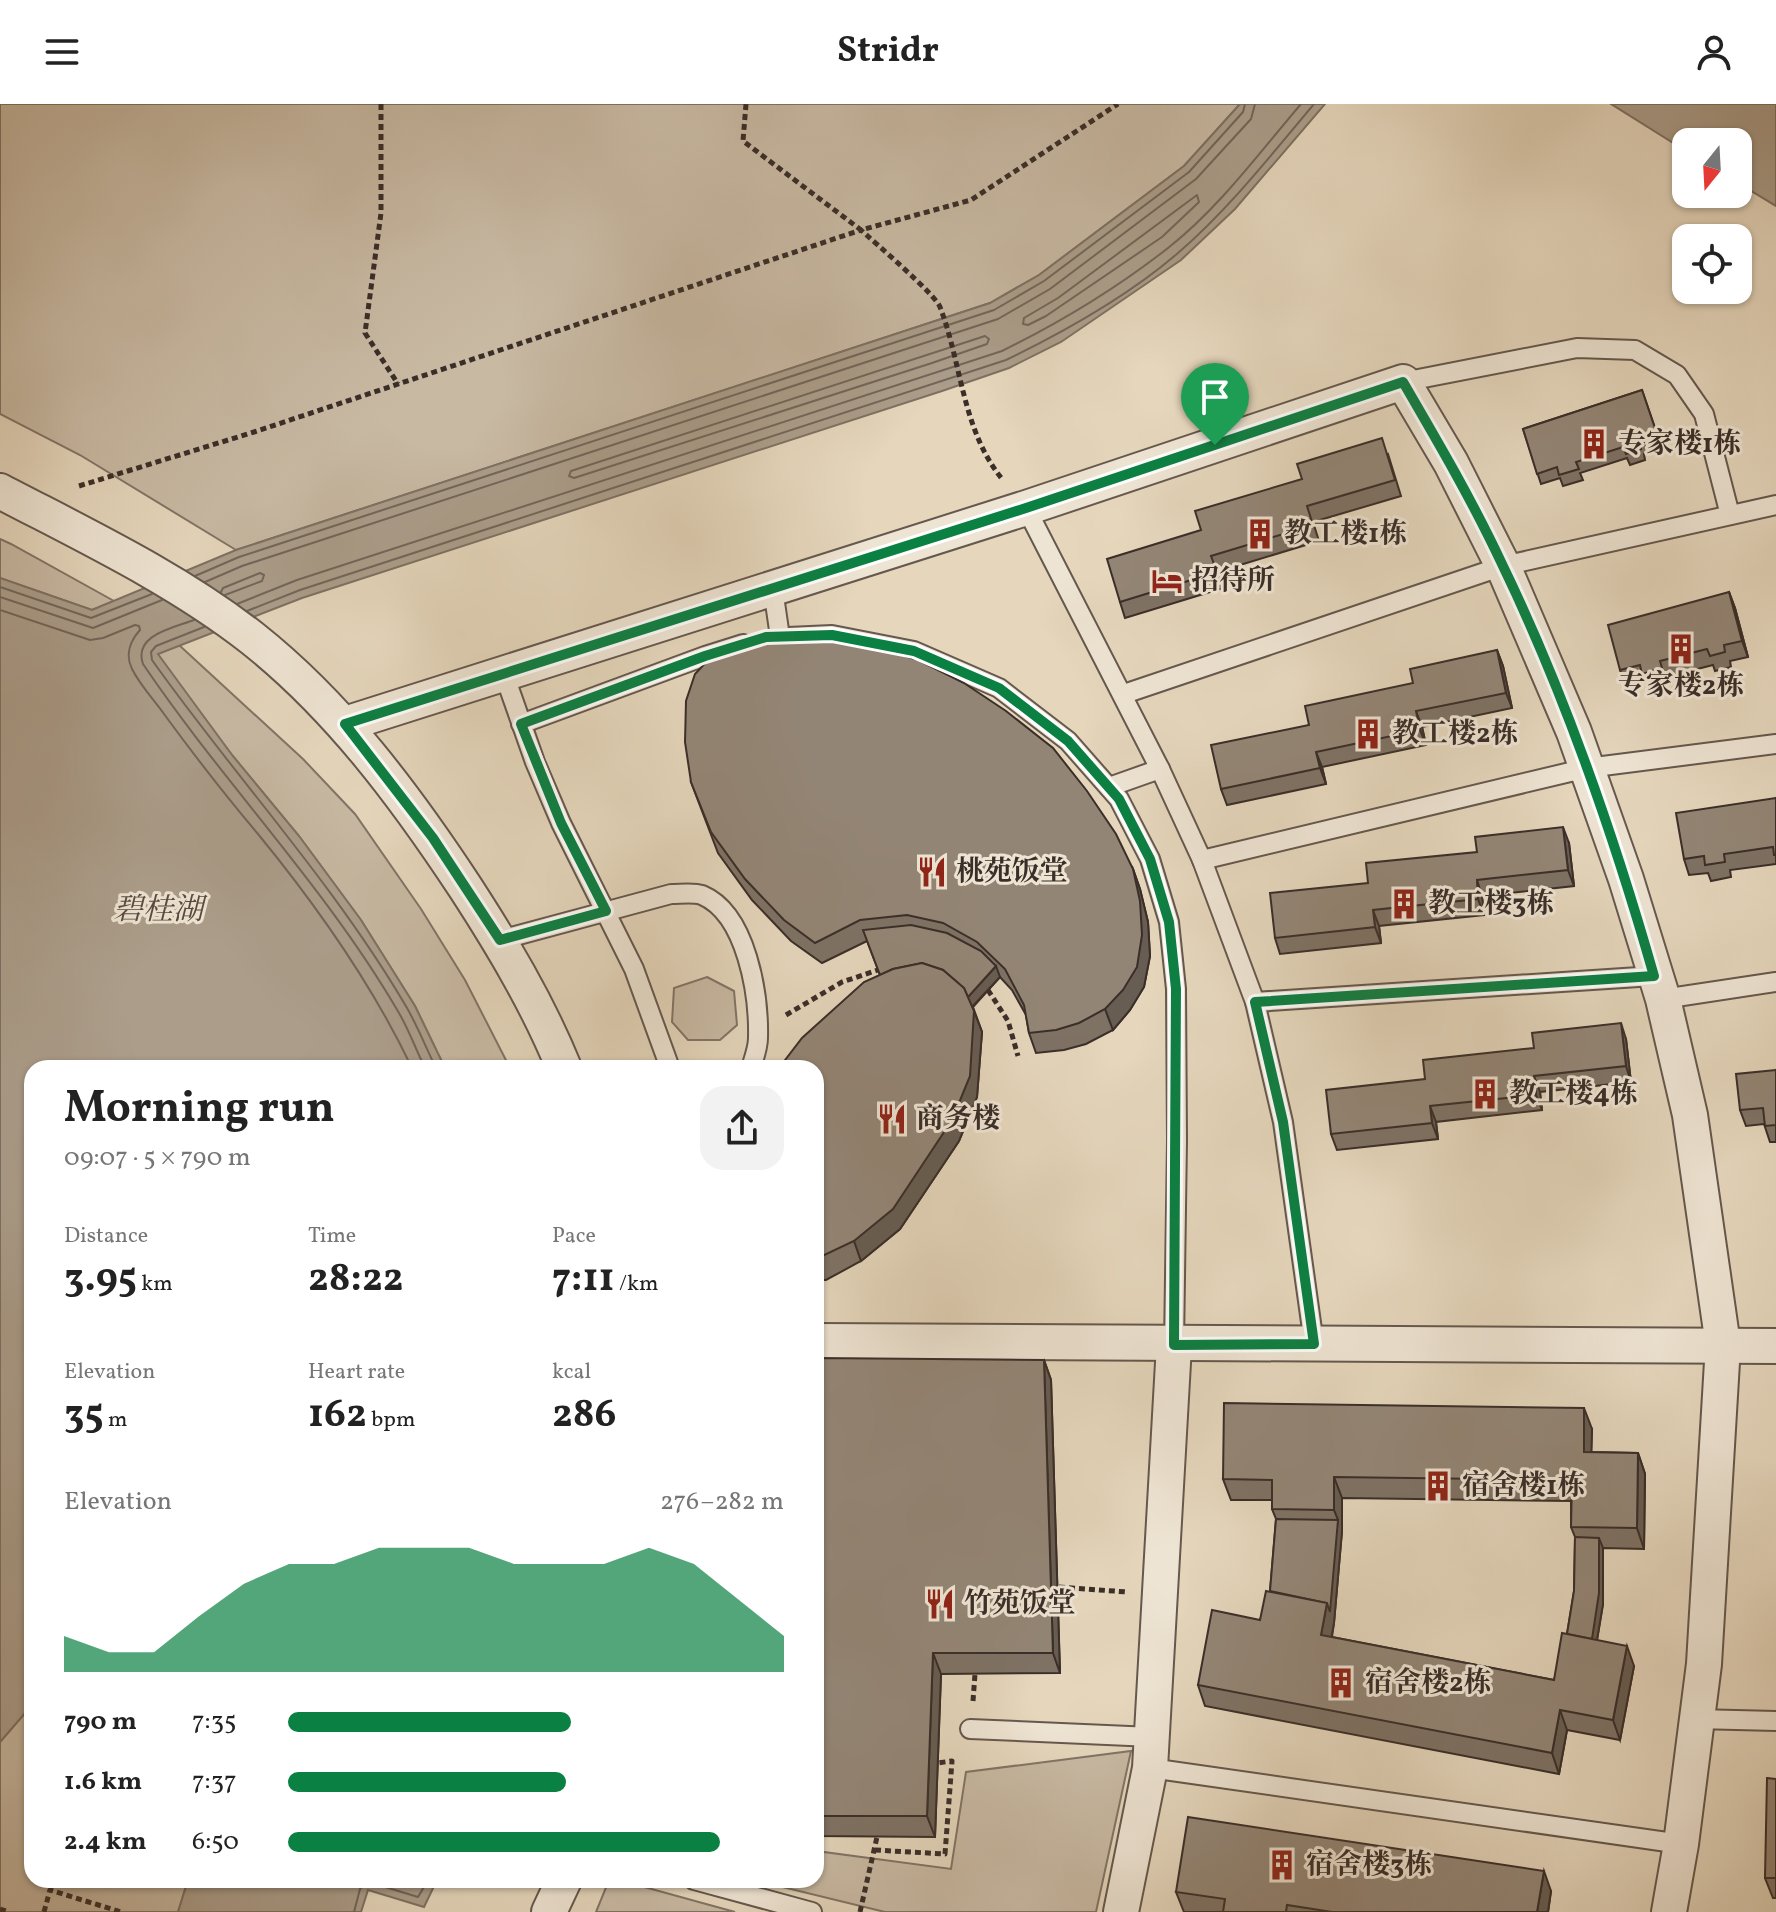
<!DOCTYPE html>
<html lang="en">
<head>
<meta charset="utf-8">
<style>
	:root { --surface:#fff; --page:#f2f2f2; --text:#222; --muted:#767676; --accent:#0b8043 }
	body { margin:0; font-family:Vollkorn,"Noto Serif SC",serif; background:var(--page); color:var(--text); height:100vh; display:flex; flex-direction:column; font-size:30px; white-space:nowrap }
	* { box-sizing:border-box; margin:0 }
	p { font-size:26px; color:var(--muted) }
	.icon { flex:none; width:44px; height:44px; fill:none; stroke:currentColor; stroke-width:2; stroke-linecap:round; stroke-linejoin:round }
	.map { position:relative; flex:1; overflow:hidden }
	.panel { position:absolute; left:24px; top:956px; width:800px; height:828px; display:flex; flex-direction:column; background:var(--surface); border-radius:24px; box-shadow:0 2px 6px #0004 }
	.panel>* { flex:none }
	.needle { width:52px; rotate:198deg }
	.tools { position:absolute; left:1672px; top:24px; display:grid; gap:16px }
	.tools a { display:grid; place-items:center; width:80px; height:80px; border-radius:16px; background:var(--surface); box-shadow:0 2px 6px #0004; font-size:40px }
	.pin { position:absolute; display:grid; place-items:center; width:68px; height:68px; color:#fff; margin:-82px -34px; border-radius:50% 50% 50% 0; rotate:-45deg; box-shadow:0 0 8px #0007 }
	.pin .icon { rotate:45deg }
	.round { display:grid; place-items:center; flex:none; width:84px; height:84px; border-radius:24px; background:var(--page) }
	.summary { display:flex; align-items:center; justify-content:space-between; height:136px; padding:0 40px }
	h1 { font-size:44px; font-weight:700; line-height:60px }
	.figures { display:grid; grid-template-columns:repeat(3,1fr); gap:12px; height:136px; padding:8px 40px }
	.figures div { display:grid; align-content:center }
	.figures b { font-size:40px; font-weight:700 }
	.figures small { font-size:22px; font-weight:400 }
	.figures p { font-size:22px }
	.chart { height:224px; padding:16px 40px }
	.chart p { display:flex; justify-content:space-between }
	.chart svg { width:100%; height:144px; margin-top:8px; fill:var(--accent); opacity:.7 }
	ul { padding:0 40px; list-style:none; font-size:26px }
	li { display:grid; grid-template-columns:128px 96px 1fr; align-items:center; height:60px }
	li i { height:20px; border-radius:10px; background:var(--accent) }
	header { display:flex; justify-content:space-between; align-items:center; height:104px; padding:0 40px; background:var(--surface); font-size:36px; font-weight:700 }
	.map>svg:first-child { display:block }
	.green { fill:#c8b9a3; stroke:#817466; stroke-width:2 }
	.water { fill:#ab9d8a; stroke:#7e7163; stroke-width:2 }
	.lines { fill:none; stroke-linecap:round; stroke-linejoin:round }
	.shore { stroke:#72665a; stroke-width:2 }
	.service-casing { stroke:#65584e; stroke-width:22 }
	.minor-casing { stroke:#65584e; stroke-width:38 }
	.path { stroke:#3a2e29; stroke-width:5; stroke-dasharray:6 4; stroke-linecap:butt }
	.service { stroke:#eee4d3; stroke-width:18 }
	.minor { stroke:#eee4d3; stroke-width:34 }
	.wall { fill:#7e7265; stroke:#3a2e29; stroke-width:2; fill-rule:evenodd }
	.shaded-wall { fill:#675d52; stroke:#3a2e29; stroke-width:2 }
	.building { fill:#938575; stroke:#3a2e29; stroke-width:2 }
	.route-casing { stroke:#fff; stroke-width:16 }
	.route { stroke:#0b8043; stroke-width:10 }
	.labels { text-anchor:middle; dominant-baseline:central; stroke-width:6; stroke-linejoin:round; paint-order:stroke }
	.poi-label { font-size:28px; font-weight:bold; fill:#3a2e29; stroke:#eee4d3; text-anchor:start }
	.water-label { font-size:30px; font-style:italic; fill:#564a41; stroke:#eee4d3 }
</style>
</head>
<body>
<header><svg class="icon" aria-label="menu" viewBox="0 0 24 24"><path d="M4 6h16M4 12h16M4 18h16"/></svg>Stridr<svg class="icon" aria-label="person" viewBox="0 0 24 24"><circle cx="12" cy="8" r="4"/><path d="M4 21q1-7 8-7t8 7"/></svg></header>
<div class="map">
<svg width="1776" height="1808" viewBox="0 0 1776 1808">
	<rect width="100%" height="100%" fill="#e5d6bc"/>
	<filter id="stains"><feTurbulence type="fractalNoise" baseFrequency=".0025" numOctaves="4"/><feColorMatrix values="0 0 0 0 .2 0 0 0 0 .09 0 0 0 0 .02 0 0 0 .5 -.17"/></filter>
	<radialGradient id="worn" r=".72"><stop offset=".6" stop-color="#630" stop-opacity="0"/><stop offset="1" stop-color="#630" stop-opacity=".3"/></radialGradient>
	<g class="green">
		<polygon points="0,0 1240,0 1184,62 1039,171 990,199 236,446 80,351 0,310"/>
		<polygon points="0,435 11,440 114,497 92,506 0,474"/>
		<polygon points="179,541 303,655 355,710 421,805 465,876 510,964 445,964 415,902 361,816 299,732 232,651 157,550"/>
		<polygon points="707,873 734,887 737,921 720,936 688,936 672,918 674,884"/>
		<polygon points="32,1601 32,1776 188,1776 178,1808 0,1808 0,1638"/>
		<polygon points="1131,1647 1096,1808 885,1808 754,1776 816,1776 816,1747 951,1765 966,1668"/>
		<polygon points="609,1776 619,1776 735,1808 596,1808"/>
	</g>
	<g class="water">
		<polygon points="1240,0 1325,0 1235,105 1181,156 1061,238 1009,264 942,287 302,494 158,550 232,651 299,732 361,816 415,902 445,964 32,964 32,1601 0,1638 0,474 92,506 236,446 990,199 1039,171 1184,62"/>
		<polygon points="1611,0 1776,0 1776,102 1738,79 1738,38 1686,38 1686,47"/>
		<polygon points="188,1776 437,1776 424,1803 368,1786 361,1808 178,1808"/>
	</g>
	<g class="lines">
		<g class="shore">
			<polygon points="1197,91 1199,98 1162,133 1046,212 1028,221 1023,220 1024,214 1058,194"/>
			<polygon points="985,232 989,235 987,240 932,259 574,374 569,372 571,367"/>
			<polyline points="195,472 239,453 994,206 1044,177 1189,68 1243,8 1245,0"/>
			<polyline points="205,478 242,462 998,215 1050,185 1196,75 1251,15 1255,0"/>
			<polyline points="0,483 91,514 152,490"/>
			<polyline points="221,488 223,484 260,469 264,471 262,477 225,491"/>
			<polyline points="0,493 93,524 162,496"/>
			<path d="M237 500 297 476 1002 247C1061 218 1117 184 1168 144 1219 104 1259 49 1301 0"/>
			<path d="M0 506 90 536 103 534 135 521 139 522 140 526C130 537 125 551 132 565 140 581 154 596 164 610 194 651 225 691 258 730 317 802 372 880 412 964"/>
			<path d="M247 507 300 486 1006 256C1066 227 1127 193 1178 149 1229 105 1271 51 1314 0"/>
			<path d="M194 516C173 524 133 531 143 560 224 680 326 783 399 909 409 926 416 946 425 964"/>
			<path d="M204 523 156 542 151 548 152 556C235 673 334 779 407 904 418 923 426 944 436 964"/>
			<polyline points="354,1808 360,1785 365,1779 372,1779 418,1793 428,1776"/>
		</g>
		<g class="service-casing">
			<g id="service">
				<polyline points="1403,278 1577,244 1635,246 1677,271 1704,310 1730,411"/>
				<polyline points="1026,404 1160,665 1202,756 1255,898 1283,1018 1314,1240"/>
				<polyline points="773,485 780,533"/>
				<polyline points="788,533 832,531 914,547 999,584 1068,637 1119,695 1150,755 1169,818 1176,885 1177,1036 1174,1241"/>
				<polyline points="504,570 535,658 561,719 634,865 670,964"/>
				<polyline points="1124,590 1503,462 1776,401"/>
				<polyline points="521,620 705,552 743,540"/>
				<polyline points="1109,683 1160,665"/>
				<polyline points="1202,756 1587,664 1776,640"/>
				<path d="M500 836 671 790C681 790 693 788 702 791 747 810 759 891 758 934 758 944 754 954 751 964"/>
				<polyline points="1663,895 1776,878"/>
				<polyline points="1255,898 1654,872"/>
				<polyline points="1696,1615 1776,1617"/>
				<polyline points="970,1625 1152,1633"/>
				<polyline points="1150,1664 1681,1740"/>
				<polyline points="694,1776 812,1808"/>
			</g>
		</g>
		<g class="minor-casing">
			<g id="minor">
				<path d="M0 387C86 432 175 474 252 534 338 602 405 692 465 783 502 840 538 900 564 964"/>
				<polyline points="345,620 1026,404 1403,278 1451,359 1503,462 1574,628 1626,775 1663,895 1690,1011 1723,1241 1704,1560 1681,1740 1669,1808"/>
				<polyline points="816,1237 1776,1242"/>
				<polyline points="549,1808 564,1776"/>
				<polyline points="1121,1808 1150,1664 1174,1241"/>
			</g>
		</g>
		<g class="path">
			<polyline points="381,0 381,109 365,229 398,280"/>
			<polyline points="746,0 743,37 861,126 971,96 1118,0"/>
			<path d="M79 382 254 328 861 126C875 139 935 190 940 203 962 260 962 327 1003 376"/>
			<polyline points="988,886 1008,917 1018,952"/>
			<polyline points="786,911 842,878 878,866"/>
			<polyline points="1059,1483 1127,1488"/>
			<polyline points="973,1597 975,1570"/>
			<polyline points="875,1746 945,1750 952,1657 937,1659"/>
			<polyline points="0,1805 9,1808"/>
			<polyline points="44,1808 50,1786 121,1808"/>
			<polyline points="860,1808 877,1733"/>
		</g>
		<use href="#service" class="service"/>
		<use href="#minor" class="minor"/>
	</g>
	<g class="wall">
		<polygon points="1642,286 1662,344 1644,350 1645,356 1630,361 1627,354 1580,369 1583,376 1563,382 1560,374 1541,380 1523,325"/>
		<polygon points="1388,350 1401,392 1313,418 1319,437 1217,468 1223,484 1125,514 1120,498"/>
		<polygon points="1729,488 1735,504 1748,553 1730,557 1731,563 1715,567 1713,561 1666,573 1667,580 1648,586 1645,577 1626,582 1620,566"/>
		<polygon points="1497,546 1503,562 1512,604 1422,623 1426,641 1322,663 1326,680 1227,701 1221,685 1309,621"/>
		<polygon points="691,678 1133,765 1140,785 1148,818 1150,852 1144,883 1130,906 1113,926 1086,940 1064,946 1036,949 1029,929 1026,911 1012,886 1000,873 973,903 982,928 977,993 959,1037 900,1125 861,1157 826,1176 816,1176 816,964 880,871 867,837 822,859 791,837 752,796 718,749"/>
		<polygon points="1776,694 1776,760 1730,766 1731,773 1711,777 1708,769 1689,771 1684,755"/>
		<polygon points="1569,739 1574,782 1482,792 1484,811 1379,822 1381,839 1280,850 1275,834 1368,779"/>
		<polygon points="1626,935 1631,978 1540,988 1542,1006 1436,1018 1438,1035 1337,1046 1331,1030 1425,975"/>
		<polygon points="1776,966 1776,1038 1770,1038 1764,1020 1746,1022 1740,1006"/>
		<polygon points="1044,1256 1051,1276 1060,1569 941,1570 935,1733 816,1732 816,1394"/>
		<path d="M1592 1325 1591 1348 1638 1349 1645 1370 1644 1445 1603 1444V1500L1597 1536 1634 1562 1620 1636 1567 1626 1559 1670 1205 1602 1198 1581 1260 1516 1270 1487 1276 1415 1272 1405V1396H1231L1223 1375ZM1342 1394 1571 1397V1423L1575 1433 1574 1487 1567 1530 1554 1576 1332 1533 1334 1519 1342 1427Z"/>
		<polygon points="1776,1675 1776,1794 1773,1794 1765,1774"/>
		<polygon points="1551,1787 1548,1808 1184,1808 1176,1788"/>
	</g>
	<g class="shaded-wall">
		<polygon points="1729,488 1735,504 1748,553 1742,537"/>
		<polygon points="1497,546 1503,562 1512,604 1506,589"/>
		<polygon points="1416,607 1422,623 1426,641 1420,626"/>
		<polygon points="1316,648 1322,663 1326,680 1320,664"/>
		<polygon points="1563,723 1569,739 1574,782 1568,766"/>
		<polygon points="1133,765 1140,785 1148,818 1150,852 1144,883 1130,906 1113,926 1105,905"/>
		<polygon points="1477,776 1482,792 1484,811 1478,795"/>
		<polygon points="1373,806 1379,822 1381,839 1375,823"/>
		<polygon points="996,862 1000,873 971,904 967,894"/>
		<polygon points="974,907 982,928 977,993 959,1037 900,1125 861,1157 854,1137"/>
		<polygon points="1621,919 1626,935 1631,978 1626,962"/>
		<polygon points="1534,972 1540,988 1542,1006 1536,991"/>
		<polygon points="1430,1002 1436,1018 1438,1035 1432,1019"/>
		<polygon points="1044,1256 1051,1276 1060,1569 1053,1549"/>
		<polygon points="1584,1304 1592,1325 1591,1368 1584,1348"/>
		<polygon points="1638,1349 1645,1370 1644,1445 1637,1424"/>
		<polygon points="1334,1373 1342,1394 1342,1427 1334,1519 1328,1551 1321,1531 1327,1499 1338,1416 1334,1406"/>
		<polygon points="1599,1434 1603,1444 1603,1500 1594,1554 1590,1544"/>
		<polygon points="1627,1542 1634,1562 1620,1636 1613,1616"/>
		<polygon points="933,1549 941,1570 935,1733 927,1712"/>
		<polygon points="1560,1606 1567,1626 1559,1670 1552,1649"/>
		<polygon points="1544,1767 1551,1787 1548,1808 1537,1808"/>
	</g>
	<g class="building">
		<polygon points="1642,286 1658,333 1640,339 1641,345 1626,350 1623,343 1576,358 1579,365 1559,371 1557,363 1537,370 1523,325"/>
		<polygon points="1382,334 1395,376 1307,402 1313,421 1211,452 1217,468 1120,498 1107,455 1201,426 1195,407 1302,375 1297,360"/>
		<polygon points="1729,488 1742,537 1724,541 1725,548 1710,552 1707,545 1660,557 1662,564 1642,570 1640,561 1620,566 1608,521"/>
		<polygon points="760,531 807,532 865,540 918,556 964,579 1006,607 1053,644 1087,687 1116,730 1133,765 1140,797 1142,831 1137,863 1123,886 1105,905 1079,919 1056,926 1029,929 1024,901 1005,865 977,838 943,819 907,811 860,816 815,839 784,816 745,775 711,728 691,678 685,638 686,597 695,570 710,554 732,540"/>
		<polygon points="1497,546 1506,589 1416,607 1420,626 1316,648 1320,664 1221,685 1211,641 1309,621 1305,602 1413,579 1410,565"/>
		<polygon points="1776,694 1776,751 1774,751 1773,743 1724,750 1725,758 1705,761 1704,752 1684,755 1676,709"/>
		<polygon points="1563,723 1568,766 1477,776 1478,795 1373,806 1375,823 1275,834 1270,789 1368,779 1366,759 1477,748 1475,733"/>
		<polygon points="911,821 947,829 981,847 996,862 968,893 964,884 943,866 922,859 893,865 880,871 863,826"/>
		<polygon points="922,859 943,866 964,884 974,907 970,972 952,1016 893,1105 854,1137 816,1155 816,964 779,964 802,934 864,878 893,865"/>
		<polygon points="1621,919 1626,962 1534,972 1536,991 1430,1002 1432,1019 1331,1030 1326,986 1425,975 1423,956 1534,944 1532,929"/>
		<polygon points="1776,966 1776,1021 1765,1022 1763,1004 1740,1006 1736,970"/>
		<polygon points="816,1254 1044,1256 1053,1549 933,1549 927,1712 816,1712"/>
		<polygon points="1224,1299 1584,1304 1584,1348 1638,1349 1637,1424 1571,1423 1572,1376 1334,1373 1334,1406 1272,1405 1272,1376 1223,1375"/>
		<polygon points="1276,1415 1338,1416 1330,1508 1327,1499 1270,1487"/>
		<polygon points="1575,1433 1599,1434 1599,1489 1592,1535 1567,1530 1574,1487"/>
		<polygon points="1266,1487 1327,1499 1321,1531 1554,1576 1562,1529 1627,1542 1613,1616 1560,1606 1552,1649 1198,1581 1212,1506 1260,1516"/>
		<polygon points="1767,1674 1776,1675 1776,1774 1765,1774"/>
		<polygon points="1188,1713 1544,1767 1537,1808 1332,1808 1287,1801 1286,1808 1223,1808 1225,1795 1176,1788"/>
	</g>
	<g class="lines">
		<g class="route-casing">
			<path id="route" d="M1403 278C1438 338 1473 398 1502 460 1566 592 1614 732 1654 872L1255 898 1283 1018 1314 1240 1174 1241 1176 885 1169 818 1150 755 1119 695 1068 637 999 584 914 547 832 531 766 533 705 552 521 620 561 719 606 807 500 836 433 734 345 620 1026 404Z"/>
		</g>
		<use href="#route" class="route"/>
	</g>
	<defs>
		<g id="building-bare" transform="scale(2.4)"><path d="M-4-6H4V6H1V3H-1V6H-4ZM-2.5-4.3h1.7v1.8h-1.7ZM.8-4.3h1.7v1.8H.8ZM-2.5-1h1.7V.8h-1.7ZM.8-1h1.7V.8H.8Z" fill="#8f2418" stroke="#eee4d3" stroke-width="2.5" paint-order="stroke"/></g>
		<g id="hotel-bare" transform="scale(2.4)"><path d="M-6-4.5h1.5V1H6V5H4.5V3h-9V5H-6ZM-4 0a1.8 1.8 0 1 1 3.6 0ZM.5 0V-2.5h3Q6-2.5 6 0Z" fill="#8f2418" stroke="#eee4d3" stroke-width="2.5" paint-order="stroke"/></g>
		<g id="restaurant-bare" transform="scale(2.4)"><path d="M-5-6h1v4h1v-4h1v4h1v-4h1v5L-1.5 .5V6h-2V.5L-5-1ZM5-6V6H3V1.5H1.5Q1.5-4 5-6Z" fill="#8f2418" stroke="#eee4d3" stroke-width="2.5" paint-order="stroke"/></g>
	</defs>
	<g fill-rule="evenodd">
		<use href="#building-bare" x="1594" y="340"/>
		<use href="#building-bare" x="1260" y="430"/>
		<use href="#hotel-bare" x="1167" y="477"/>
		<use href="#building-bare" x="1681" y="545"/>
		<use href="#building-bare" x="1368" y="630"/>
		<use href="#restaurant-bare" x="932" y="768"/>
		<use href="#building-bare" x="1404" y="800"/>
		<use href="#building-bare" x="1485" y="990"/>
		<use href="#restaurant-bare" x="892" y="1015"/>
		<use href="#building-bare" x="1438" y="1382"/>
		<use href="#restaurant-bare" x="940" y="1500"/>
		<use href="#building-bare" x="1341" y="1579"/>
		<use href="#building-bare" x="1282" y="1761"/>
	</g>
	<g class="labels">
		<g class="poi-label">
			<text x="1618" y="340">专家楼1栋</text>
			<text x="1284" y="430">教工楼1栋</text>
			<text x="1191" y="477">招待所</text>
			<text x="1681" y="582" text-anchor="middle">专家楼2栋</text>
			<text x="1392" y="630">教工楼2栋</text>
			<text x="956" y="768">桃苑饭堂</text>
			<text x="1428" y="800">教工楼3栋</text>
			<text x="1509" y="990">教工楼4栋</text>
			<text x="916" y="1015">商务楼</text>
			<text x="1462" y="1382">宿舍楼1栋</text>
			<text x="964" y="1500">竹苑饭堂</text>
			<text x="1365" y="1579">宿舍楼2栋</text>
			<text x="1306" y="1761">宿舍楼3栋</text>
		</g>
		<g class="water-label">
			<text x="158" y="807">碧桂湖</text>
		</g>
	</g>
	<rect width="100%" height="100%" filter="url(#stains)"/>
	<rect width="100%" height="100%" fill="url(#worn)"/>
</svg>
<div class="tools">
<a><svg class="needle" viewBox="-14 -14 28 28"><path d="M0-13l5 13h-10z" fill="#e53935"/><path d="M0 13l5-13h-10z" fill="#767676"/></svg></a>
<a><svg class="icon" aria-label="locate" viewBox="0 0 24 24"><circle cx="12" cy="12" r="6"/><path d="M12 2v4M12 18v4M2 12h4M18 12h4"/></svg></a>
</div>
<div class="pin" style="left:1215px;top:341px;background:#1e9e55"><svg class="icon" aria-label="arrive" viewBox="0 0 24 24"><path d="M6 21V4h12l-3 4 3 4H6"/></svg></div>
<section class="panel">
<div class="summary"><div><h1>Morning run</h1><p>09:07 · 5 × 790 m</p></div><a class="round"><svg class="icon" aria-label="share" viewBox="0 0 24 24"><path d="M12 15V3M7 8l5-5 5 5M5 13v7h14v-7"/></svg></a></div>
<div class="figures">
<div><p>Distance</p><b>3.95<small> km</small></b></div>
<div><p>Time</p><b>28:22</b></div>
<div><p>Pace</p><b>7:11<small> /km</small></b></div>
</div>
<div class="figures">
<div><p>Elevation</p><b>35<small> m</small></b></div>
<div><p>Heart rate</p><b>162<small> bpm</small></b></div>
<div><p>kcal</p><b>286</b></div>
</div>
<div class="chart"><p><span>Elevation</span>276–282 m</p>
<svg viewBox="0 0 160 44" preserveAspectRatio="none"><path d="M0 44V33L10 38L20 38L30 27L40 17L50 11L60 11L70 6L80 6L90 6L100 11L110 11L120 11L130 6L140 11L150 22L160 33V44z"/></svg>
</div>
<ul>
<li><b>790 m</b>7:35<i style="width:57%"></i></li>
<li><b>1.6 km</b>7:37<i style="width:56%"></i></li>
<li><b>2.4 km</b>6:50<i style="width:87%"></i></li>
</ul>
</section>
</div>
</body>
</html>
